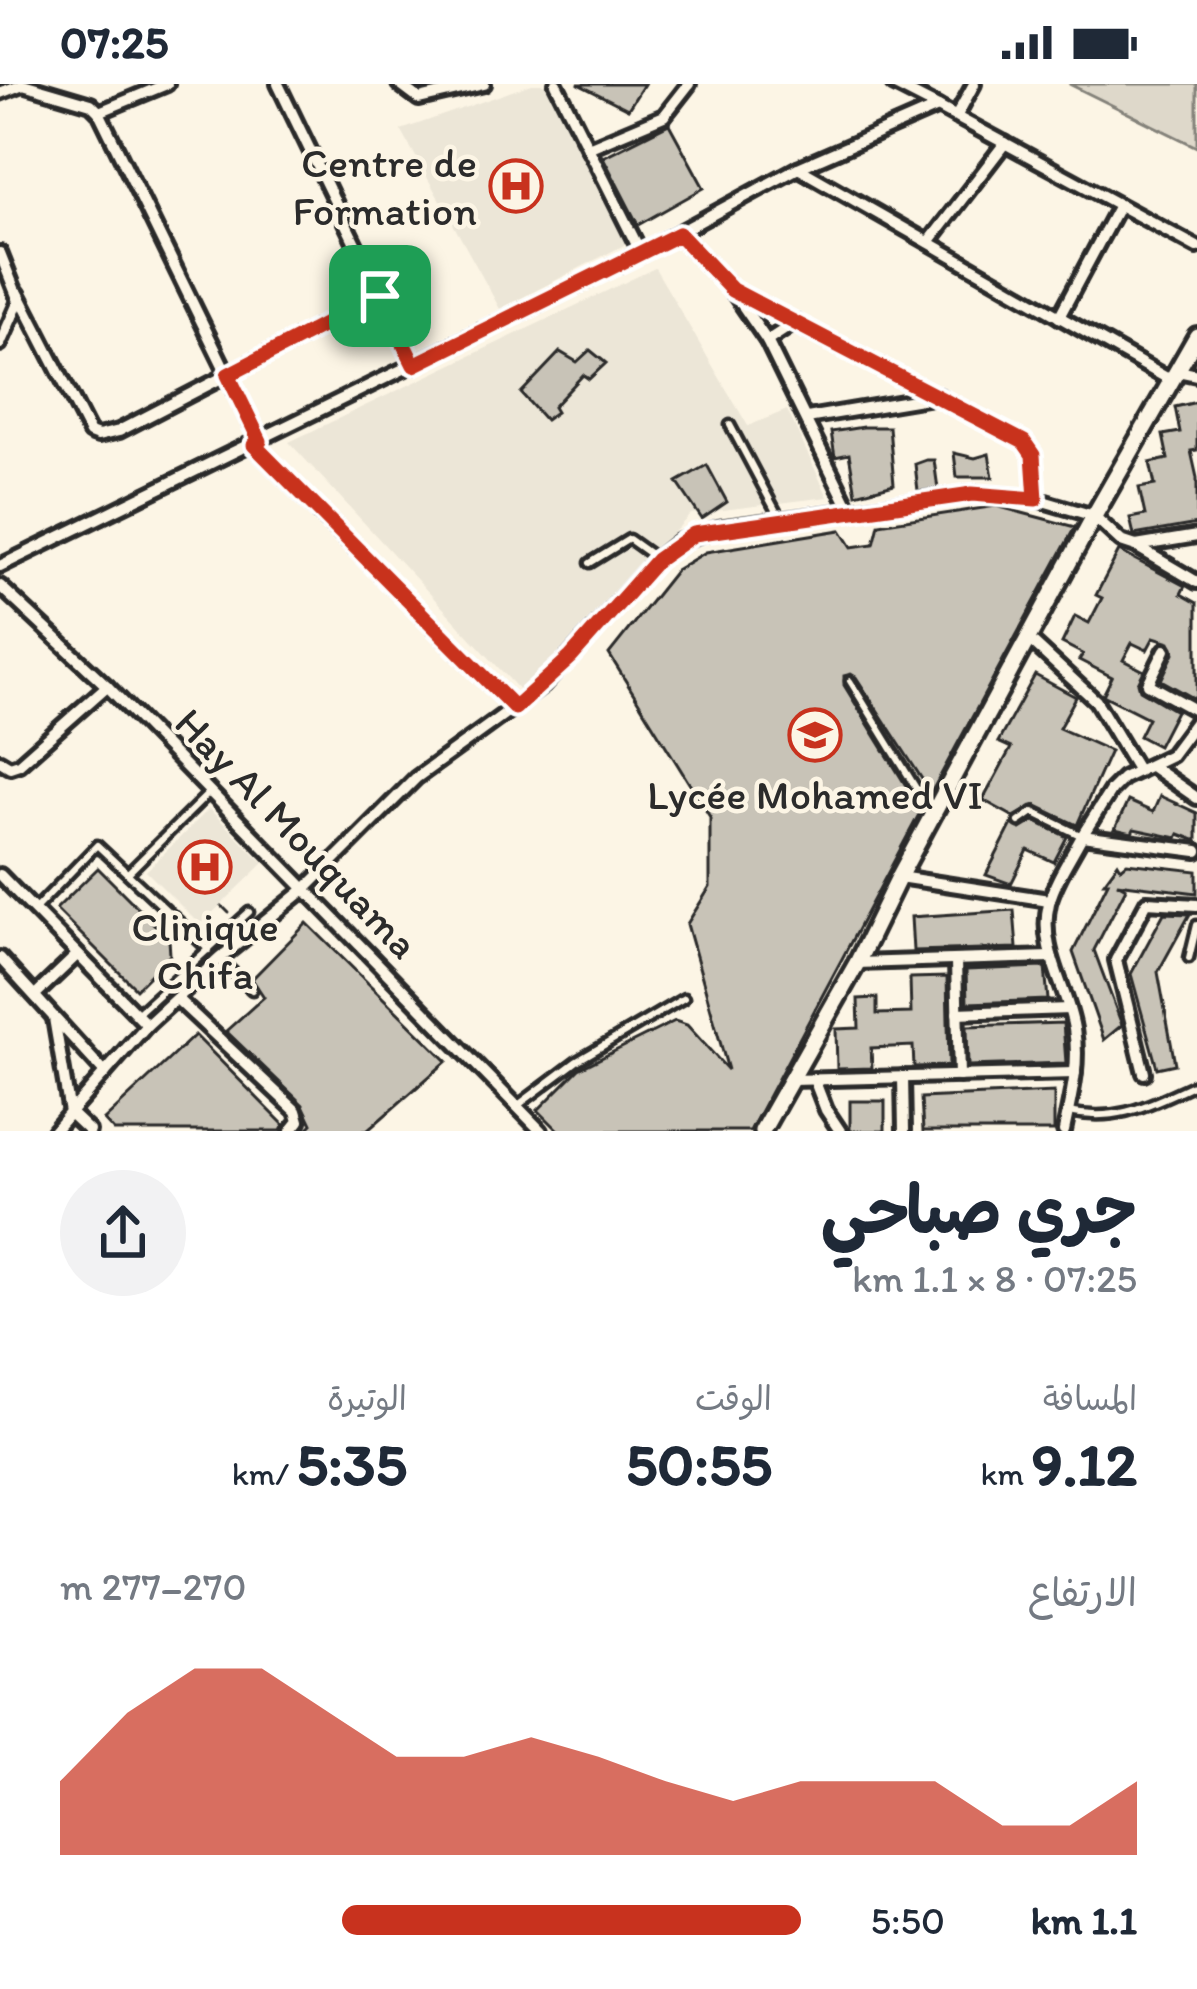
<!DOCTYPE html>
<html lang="ar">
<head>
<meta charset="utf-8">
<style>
	:root { --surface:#fff; --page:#f2f2f3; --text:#1f2937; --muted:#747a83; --accent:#c8321e }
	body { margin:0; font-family:Itim,"Playpen Sans Arabic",sans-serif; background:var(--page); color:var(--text); direction:rtl; height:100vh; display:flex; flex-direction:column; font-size:45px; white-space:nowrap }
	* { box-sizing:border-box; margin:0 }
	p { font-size:39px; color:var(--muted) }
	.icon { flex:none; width:66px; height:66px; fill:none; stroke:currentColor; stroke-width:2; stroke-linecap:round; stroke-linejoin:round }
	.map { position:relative; height:1047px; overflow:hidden; direction:ltr }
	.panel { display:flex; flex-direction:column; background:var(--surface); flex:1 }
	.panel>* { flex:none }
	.pin { position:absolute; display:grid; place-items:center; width:102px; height:102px; color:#fff; margin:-51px; border-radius:24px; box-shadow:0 6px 18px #0006 }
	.round { display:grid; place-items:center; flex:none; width:126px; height:126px; border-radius:63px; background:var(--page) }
	.head { display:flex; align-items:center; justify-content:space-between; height:204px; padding:0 60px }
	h1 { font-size:66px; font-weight:700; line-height:90px }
	.figures { display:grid; grid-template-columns:repeat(3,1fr); gap:18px; height:204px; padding:12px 60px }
	.figures div { display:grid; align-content:center }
	.figures b { font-size:60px; font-weight:700 }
	.figures small { font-size:33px; font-weight:400 }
	.figures p { font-size:33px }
	.chart { height:336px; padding:24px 60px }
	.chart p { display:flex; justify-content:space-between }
	.chart svg { width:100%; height:216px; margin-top:12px; fill:var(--accent); opacity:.7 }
	ul { padding:0 60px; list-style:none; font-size:39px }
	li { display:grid; grid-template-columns:192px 144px 1fr; align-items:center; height:90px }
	li i { height:30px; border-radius:15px; background:var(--accent) }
	.status { display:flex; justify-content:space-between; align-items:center; height:84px; padding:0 60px; background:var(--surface); direction:ltr }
	.status svg { height:33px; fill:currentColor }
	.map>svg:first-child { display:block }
	.built { fill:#ece6d7 }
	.park { fill:#ded8ca; stroke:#84827a; stroke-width:3 }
	.building { fill:#c8c3b7; stroke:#2b2b2b; stroke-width:3 }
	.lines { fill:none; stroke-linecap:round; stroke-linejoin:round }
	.service-casing { stroke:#2b2b2b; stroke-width:15 }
	.minor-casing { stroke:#2b2b2b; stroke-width:20 }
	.secondary-casing { stroke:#2b2b2b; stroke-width:24 }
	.path { stroke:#2b2b2b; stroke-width:3; stroke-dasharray:12 9; stroke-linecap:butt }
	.service { stroke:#fcf5e5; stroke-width:6 }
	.minor { stroke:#fcf5e5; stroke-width:10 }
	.secondary { stroke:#fcf5e5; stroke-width:15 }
	.route-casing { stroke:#fff; stroke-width:24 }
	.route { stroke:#c8321e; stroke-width:15 }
	.labels { text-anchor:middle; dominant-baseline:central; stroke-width:9; stroke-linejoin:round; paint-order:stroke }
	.poi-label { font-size:42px; fill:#2b2b2b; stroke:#fcf5e5 }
	.street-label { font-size:42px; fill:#2b2b2b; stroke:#fcf5e5 }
</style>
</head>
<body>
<div class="status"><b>07:25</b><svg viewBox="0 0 49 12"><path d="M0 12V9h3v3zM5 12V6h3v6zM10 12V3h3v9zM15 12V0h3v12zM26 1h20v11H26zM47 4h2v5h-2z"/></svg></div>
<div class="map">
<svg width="1197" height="1047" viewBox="0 0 1197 1047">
	<rect width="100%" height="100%" fill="#fcf5e5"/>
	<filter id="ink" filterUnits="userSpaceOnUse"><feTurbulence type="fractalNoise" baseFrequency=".00833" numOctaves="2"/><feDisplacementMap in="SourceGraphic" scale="24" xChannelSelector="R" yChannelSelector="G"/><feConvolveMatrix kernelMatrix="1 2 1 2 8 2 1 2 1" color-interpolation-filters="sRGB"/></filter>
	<g filter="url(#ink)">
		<g class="built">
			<polygon points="532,0 548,0 628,159 500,225 401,46"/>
			<polygon points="655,184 748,342 787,326 828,413 691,430 523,610 289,358"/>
			<polygon points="209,725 264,779 200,841 146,787"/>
		</g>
		<polygon class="park" points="1069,0 1197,0 1197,63"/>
		<g class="building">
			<polygon points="578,0 644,0 628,25"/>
			<polygon points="669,40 704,104 638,141 603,73"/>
			<polygon points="590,266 606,279 589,295 583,291 553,323 556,328 545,336 521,309 560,268 577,278"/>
			<polygon points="1197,318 1197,366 1191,367 1197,394 1197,440 1134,451 1130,434 1145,431 1139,404 1155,401 1150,379 1168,375 1163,351 1180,348 1175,323"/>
			<polygon points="863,343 889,343 894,400 856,410 849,370 835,373 831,348"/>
			<polygon points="954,369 975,374 989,370 993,393 957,393"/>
			<polygon points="926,376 934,376 938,405 918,407 915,380"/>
			<polygon points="707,381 727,418 702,435 677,398"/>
			<polygon points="996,422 1075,443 931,709 856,593 851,590 844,592 844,601 913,713 923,723 750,1047 559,1047 538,1026 579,985 675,937 687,941 728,986 687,840 710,803 710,733 609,570 676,486 706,468 841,446 852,463 874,460 879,440"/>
			<polygon points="1119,467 1185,502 1181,510 1197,519 1197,616 1161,596 1174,569 1170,558 1154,553 1147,566 1132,559 1123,576 1144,587 1138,599 1140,606 1176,627 1158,662 1139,652 1148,634 1103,611 1112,593 1079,576 1083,570 1062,559 1075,532 1089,539 1102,514 1096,511"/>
			<polygon points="1035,591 1076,613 1059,644 1110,667 1077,741 1035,721 1014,733 983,716 1011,664 998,658"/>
			<polygon points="1160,712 1197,729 1197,757 1179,750 1177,754 1134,745 1132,749 1115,745 1128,717 1153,728"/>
			<polygon points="1034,737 1067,753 1054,778 1028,766 1011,800 986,791 1012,740 1021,745"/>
			<polygon points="1118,779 1121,784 1127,779 1197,787 1197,809 1117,799 1126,804 1094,866 1122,941 1104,956 1073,868 1108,798 1104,798"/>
			<polygon points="98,784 169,855 170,871 136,905 56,825"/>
			<polygon points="1014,826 1017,864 913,867 911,833"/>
			<polygon points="1164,829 1190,830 1158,888 1175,980 1157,984 1131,890"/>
			<polygon points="307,839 447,977 367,1047 305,1047 312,1040 303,1021 226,947 264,913 252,895"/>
			<polygon points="1045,883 1048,916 967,919 966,886"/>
			<polygon points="947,893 949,982 914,983 913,962 871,964 872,984 837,985 836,945 859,944 858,915 877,914 877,930 911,929 910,894"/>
			<polygon points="1063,939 1066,979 968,982 967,942"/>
			<polygon points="195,951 284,1041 281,1047 114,1047 104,1036"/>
			<polygon points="1054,1008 1054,1047 923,1047 921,1014"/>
			<rect x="850" y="1017" width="35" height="30"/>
		</g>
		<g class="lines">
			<g class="service-casing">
				<g id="service">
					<polyline points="730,341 779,433"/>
					<polyline points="590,479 629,455 657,475"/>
					<polyline points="850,597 919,709 934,722"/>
					<polyline points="1019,738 1033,728 1082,752"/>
					<polyline points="128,789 211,707"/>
					<polyline points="36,824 97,761 209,866"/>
					<polyline points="1189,874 1197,841"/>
					<polyline points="219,875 252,906"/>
					<polyline points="138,929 249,828"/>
					<polyline points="517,1022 577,977 684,914"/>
					<path d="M1068 1028C1121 1039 1150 1020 1197 999"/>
				</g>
			</g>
			<g class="minor-casing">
				<g id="minor">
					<polyline points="278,0 414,281"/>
					<polyline points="399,0 419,15 484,0"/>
					<polyline points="556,0 641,169"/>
					<polyline points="893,0 938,23"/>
					<polyline points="0,9 23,0 91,20 99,28 260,357"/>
					<polyline points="99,28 167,0"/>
					<polyline points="956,33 974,0"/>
					<polyline points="588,64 664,32 689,0"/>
					<polyline points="798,84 1172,297"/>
					<polyline points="679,150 732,206 767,257 850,426"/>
					<polyline points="929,158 1005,59"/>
					<polyline points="0,169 19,217 0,260"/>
					<polyline points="732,206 1024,358 1033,371 1036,415"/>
					<polyline points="18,209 90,349 98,352 119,347 380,212"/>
					<polyline points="1059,233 1119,121"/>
					<polyline points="767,257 796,238"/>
					<polyline points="1178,287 1197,291"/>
					<polyline points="807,334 939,312"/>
					<polyline points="253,361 515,624"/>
					<polyline points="1139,464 1197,498"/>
					<polyline points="0,482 641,169 798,84 938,23 1197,163"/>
					<polyline points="0,502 107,602 541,1047"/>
					<polyline points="1029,555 1096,617 1138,687"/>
					<polyline points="1165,566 1148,600 1197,627"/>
					<polyline points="0,677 10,683 19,680 107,602"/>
					<polyline points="1151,682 1197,714"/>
					<polyline points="1082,752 1111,706 1123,694 1171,671 1197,636"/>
					<polyline points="0,791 147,941"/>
					<polyline points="899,793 1049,816"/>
					<polyline points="0,874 105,989"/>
					<polyline points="956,878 959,992"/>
					<polyline points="857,879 1050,873"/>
					<polyline points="35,911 77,871"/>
					<polyline points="177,915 296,1027 299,1037 291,1047"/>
					<polyline points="957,929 1069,925"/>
					<polyline points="54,934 70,1029 89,1047"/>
					<polyline points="1144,989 1116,876 1147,818 1197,821"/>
					<polyline points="903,993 904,1047"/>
					<polyline points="814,995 826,1026 840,1047"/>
					<polyline points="792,996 1075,989"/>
					<polyline points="54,1047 147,941 219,875 305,805 416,694 543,602 657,475 678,458 719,444 972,410 1036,415 1094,432 1121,457 1136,462 1197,452"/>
					<path d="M1064 1047C1071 1013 1080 980 1074 945 1067 902 1038 865 1049 819 1055 796 1071 773 1082 752L1197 767"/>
				</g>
			</g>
			<g class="secondary-casing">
				<polyline id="secondary" points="762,1047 857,879 899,793 1094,432 1197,252"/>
			</g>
			<polyline class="path" points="221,821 232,832"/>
			<use href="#service" class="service"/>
			<use href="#minor" class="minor"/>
			<use href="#secondary" class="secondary"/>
		</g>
	</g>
	<g class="lines" filter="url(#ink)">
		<g class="route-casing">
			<polygon id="route" points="679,150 732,206 1024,358 1033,371 1036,415 972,410 694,450 657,476 571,573 515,624 254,361 260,357 228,291 380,212 414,281"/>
		</g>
		<use href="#route" class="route"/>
	</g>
	<defs>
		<g id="hospital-ring" transform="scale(2.7)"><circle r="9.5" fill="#fcf5e5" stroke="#c8321e" stroke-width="1.5"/><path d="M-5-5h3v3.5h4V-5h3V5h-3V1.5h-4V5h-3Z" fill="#c8321e"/></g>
		<g id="university-ring" transform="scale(2.7)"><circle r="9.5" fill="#fcf5e5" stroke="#c8321e" stroke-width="1.5"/><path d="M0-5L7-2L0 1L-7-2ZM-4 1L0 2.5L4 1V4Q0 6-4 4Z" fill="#c8321e"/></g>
	</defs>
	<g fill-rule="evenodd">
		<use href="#hospital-ring" x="516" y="102"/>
		<use href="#university-ring" x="815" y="651"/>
		<use href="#hospital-ring" x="205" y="783"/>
	</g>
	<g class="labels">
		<g class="poi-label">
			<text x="477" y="78" text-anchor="end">Centre de<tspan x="477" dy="48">Formation</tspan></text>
			<text x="815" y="710">Lycée Mohamed VI</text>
			<text x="205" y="842">Clinique<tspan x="205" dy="48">Chifa</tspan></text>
		</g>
		<g class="street-label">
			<text transform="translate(297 749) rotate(46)">Hay Al Mouquama</text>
		</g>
	</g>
</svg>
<div class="pin" style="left:380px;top:212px;background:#1e9e55"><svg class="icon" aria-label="arrive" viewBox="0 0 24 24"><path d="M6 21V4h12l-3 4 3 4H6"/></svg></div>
</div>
<section class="panel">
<div class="head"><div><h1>جري صباحي</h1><p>07:25 · 8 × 1.1 km</p></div><a class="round"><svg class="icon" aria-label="share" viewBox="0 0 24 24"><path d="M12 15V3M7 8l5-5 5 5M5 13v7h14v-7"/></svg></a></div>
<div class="figures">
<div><p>المسافة</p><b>9.12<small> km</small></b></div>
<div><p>الوقت</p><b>50:55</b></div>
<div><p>الوتيرة</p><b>5:35<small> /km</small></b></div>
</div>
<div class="chart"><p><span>الارتفاع</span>270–277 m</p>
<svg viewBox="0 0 160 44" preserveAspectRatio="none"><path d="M0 44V29L10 15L20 6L30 6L40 15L50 24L60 24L70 20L80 24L90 29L100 33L110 29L120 29L130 29L140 38L150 38L160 29V44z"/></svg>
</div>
<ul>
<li><b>1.1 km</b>5:50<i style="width:62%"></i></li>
</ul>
</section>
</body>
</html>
